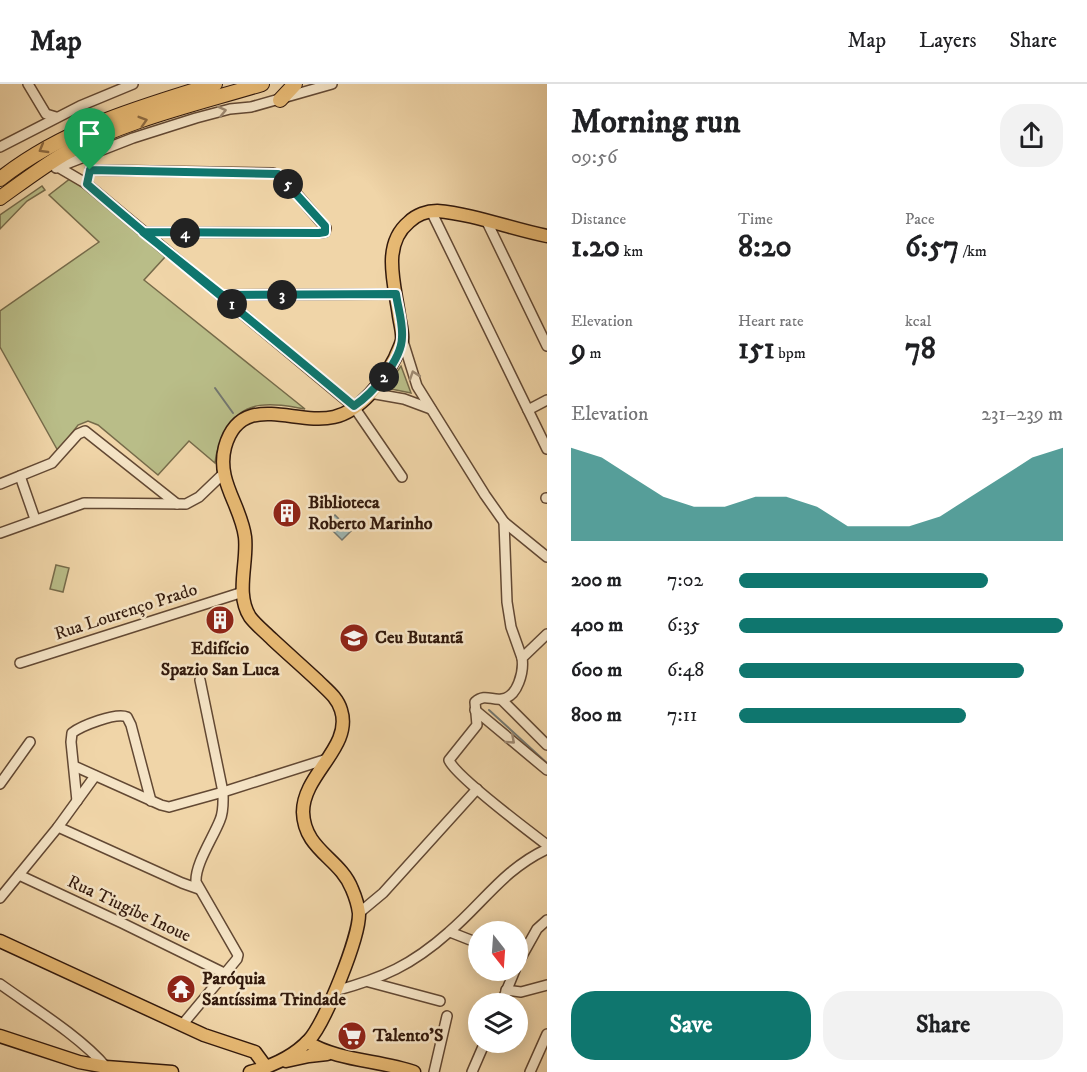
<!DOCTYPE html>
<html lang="en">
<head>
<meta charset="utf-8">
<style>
	:root { --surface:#fff; --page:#f2f2f2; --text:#202124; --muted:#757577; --line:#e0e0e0; --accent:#0f766e }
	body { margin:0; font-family:"IM FELL DW Pica",serif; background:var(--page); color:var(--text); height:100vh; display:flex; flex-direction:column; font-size:22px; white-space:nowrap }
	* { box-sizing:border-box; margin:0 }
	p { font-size:20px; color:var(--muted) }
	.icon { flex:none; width:33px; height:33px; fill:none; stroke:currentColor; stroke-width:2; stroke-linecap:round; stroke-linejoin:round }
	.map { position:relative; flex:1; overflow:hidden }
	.panel { display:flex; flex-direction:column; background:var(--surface); width:540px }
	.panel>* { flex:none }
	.needle { width:39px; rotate:163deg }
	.buttons { position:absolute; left:468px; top:837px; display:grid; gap:12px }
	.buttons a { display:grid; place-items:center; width:60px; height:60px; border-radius:50%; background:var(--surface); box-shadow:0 3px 15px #0003; font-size:30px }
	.pin { position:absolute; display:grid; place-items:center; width:51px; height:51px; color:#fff; margin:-62px -26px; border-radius:50% 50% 50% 0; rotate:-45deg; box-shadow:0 0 6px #0007 }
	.pin .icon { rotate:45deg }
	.km { position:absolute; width:30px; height:30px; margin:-15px; border-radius:50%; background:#222; color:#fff; font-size:16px; line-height:30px; text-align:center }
	.round { display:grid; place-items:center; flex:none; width:63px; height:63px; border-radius:24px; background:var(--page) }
	.head { display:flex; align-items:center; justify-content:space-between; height:102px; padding:0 24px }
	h1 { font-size:33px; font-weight:700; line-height:45px }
	.metrics { display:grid; grid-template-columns:repeat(3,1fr); gap:9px; height:102px; padding:6px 24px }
	.metrics div { display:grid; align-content:center }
	.metrics b { font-size:30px; font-weight:700 }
	.metrics small { font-size:16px; font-weight:400 }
	.metrics p { font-size:16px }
	.chart { height:168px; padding:12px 24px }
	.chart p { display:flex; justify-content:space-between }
	.chart svg { width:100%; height:108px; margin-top:6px; fill:var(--accent); opacity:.7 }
	.action { display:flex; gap:12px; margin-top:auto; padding:12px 24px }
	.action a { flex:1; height:69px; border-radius:24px; background:var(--accent); color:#fff; font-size:24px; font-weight:700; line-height:69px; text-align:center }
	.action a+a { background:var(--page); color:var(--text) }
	ul { padding:0 24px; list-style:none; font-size:20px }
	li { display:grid; grid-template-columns:96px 72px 1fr; align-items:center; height:45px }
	li i { height:15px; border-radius:8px; background:var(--accent) }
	header { display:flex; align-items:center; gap:36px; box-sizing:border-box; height:84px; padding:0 30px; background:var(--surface); border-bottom:2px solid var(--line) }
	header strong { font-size:28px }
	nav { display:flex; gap:33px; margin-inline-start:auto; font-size:21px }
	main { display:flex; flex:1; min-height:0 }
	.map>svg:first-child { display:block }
	.green { fill:#b9bd88; stroke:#766b4a; stroke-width:1.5 }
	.water { fill:#9eb6b2; stroke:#737770; stroke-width:1.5 }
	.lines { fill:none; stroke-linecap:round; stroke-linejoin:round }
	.stream { stroke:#737770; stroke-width:2 }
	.minor-casing { stroke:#624833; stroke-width:12 }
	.major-casing { stroke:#32190c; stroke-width:15 }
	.highway-casing { stroke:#32190c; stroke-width:16 }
	.minor { stroke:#f5e4c6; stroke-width:9 }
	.major { stroke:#e8ba74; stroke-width:12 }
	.highway { stroke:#e8ba74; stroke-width:14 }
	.oneway { stroke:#9d8972 }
	.oneway2 { stroke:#8d6a40 }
	.route-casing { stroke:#fff; stroke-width:12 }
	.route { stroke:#0f766e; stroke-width:8 }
	.labels { text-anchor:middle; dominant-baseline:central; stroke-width:5; stroke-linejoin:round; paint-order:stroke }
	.poi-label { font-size:18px; font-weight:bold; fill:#32190c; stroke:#f5e4c6; text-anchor:start }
	.street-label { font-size:18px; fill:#32190c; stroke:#f5e4c6 }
</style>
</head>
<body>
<header>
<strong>Map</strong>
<nav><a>Map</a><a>Layers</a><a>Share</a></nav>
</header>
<main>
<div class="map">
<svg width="547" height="988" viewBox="0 0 547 988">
	<rect width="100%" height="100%" fill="#f0d5a8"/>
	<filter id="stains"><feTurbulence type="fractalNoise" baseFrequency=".00333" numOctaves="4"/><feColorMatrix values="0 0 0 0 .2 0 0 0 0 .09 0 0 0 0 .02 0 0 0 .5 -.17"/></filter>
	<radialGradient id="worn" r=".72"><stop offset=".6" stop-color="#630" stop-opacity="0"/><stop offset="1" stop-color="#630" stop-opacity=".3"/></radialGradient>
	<g class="green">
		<path d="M71 94 165 173 144 196 305 325C272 319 244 314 225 347 220 358 216 367 215 379L189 357 158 391 98 341 88 337 78 341 58 367 0 263V227L99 158 49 111Z"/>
		<polygon points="42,102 45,106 27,117 0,145 0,131"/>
		<polygon points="401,282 411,309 386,304"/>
		<polygon points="56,481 69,484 63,508 50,505"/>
	</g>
	<polygon class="water" points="335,431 351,447 342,456 326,440"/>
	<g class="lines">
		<g class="stream">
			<polyline points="215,304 233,329"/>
			<polyline points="489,626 547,679"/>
		</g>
		<g class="minor-casing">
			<g id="minor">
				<polyline points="28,0 46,30 56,33"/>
				<polyline points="0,63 80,22 133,0"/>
				<polyline points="58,83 87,100 354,323 402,393"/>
				<polyline points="56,84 133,54 196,34 230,25 251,23 332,0"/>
				<polyline points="90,86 273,89 282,93 326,144 325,148 319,149 143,148"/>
				<polyline points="431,127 547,365"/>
				<polyline points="487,138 547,262"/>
				<polyline points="222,211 396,210"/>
				<polyline points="402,254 417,302 485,411 504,438 547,473"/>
				<polyline points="370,309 404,315 431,325"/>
				<polyline points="528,326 547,316"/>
				<polyline points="20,392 35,435"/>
				<polyline points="0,400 52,379 78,350 85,347 177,420"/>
				<polyline points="546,414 547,414"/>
				<polyline points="504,438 507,518 511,543 522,574"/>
				<polyline points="0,449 84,419 186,420 199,413 223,390"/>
				<path d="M547 550 522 574C524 587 518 613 502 615 492 617 485 609 475 618L477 641 449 676C454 691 530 748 547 761"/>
				<polyline points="20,579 243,508"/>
				<polyline points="502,616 547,661"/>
				<polyline points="475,626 547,686"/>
				<polyline points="74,682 161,721 169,723 223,708 327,675"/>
				<polyline points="0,700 30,658"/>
				<path d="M77 717 71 658 72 649C81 642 116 628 127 633L131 641 151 717"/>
				<polyline points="58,743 182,799 199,805"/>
				<polyline points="19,791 122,839 224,889"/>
				<polyline points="0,814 58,743 95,692"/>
				<polyline points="359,829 383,809 477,705"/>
				<polyline points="450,848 478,859"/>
				<polyline points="518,879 537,845 547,836"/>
				<polyline points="369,898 440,917"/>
				<path d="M0 900C32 923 81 953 106 983"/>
				<polyline points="506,906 521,908 547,901"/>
				<path d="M335 907C383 894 412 881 449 848 483 819 504 785 547 765"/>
				<polyline points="501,920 515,886"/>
				<path d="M182 941 237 875 238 871 196 798C195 780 213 754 220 736 224 727 223 718 223 708L200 596"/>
				<polyline points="434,988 447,932"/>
				<polyline points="472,988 485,958"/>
				<polyline points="530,988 547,950"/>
			</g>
		</g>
		<g class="major-casing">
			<g id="major">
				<polyline points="0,857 204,951 255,968 266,983"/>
				<polyline points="0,952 79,978 106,983 172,988"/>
				<path d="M307 958C338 977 379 976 414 988"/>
				<polyline points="286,977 309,972 327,970"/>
				<path d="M250 988C273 982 293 973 309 956 325 939 360 852 359 829 358 821 355 812 352 805 340 774 304 766 303 728 303 690 353 663 341 626 337 613 327 606 318 597 303 583 287 569 272 555 265 548 256 541 250 533 235 510 248 478 245 453 241 421 216 397 225 363 241 306 295 342 334 333 361 327 383 297 395 274 397 268 401 262 402 256 403 249 400 239 399 232 395 201 381 161 409 138 416 131 427 127 437 127 474 130 511 145 547 152"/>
			</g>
		</g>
		<g class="highway-casing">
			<g id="highway">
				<polyline points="280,16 295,0"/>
				<path d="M0 95C63 45 140 23 215 0"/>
				<path d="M0 114C21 99 42 83 64 70 124 36 196 20 262 0"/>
			</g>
		</g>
		<use href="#minor" class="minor"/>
		<use href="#major" class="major"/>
		<use href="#highway" class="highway"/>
	</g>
	<defs><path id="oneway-chevron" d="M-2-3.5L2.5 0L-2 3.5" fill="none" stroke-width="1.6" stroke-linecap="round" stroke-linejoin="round" transform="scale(1.5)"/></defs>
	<g class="oneway">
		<use href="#oneway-chevron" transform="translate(222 27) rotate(-13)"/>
		<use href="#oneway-chevron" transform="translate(414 291) rotate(-109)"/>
		<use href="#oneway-chevron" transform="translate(511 656) rotate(41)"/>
	</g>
	<g class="oneway2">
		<use href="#oneway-chevron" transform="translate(143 37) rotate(-17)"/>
		<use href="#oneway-chevron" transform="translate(43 65) rotate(150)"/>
	</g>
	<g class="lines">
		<g class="route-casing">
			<path id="route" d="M90 86 87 100C175 176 266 248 354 322 372 310 402 276 402 253 403 239 398 224 396 210L222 211 143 148 319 149 325 148V142L278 90 90 86"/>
		</g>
		<use href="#route" class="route"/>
	</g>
	<defs>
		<g id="building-disc" transform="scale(1.5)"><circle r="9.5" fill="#8f2418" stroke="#f5e4c6"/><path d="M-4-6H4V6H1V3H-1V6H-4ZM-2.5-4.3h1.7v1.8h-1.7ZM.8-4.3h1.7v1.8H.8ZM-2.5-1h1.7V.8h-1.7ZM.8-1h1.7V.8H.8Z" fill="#fff"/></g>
		<g id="school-disc" transform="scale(1.5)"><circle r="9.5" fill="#8f2418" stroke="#f5e4c6"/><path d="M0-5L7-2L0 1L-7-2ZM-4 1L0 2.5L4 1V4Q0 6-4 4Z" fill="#fff"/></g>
		<g id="temple-disc" transform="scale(1.5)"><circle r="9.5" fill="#8f2418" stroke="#f5e4c6"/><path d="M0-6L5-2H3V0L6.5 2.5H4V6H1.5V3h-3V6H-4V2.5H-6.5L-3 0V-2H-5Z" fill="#fff"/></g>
		<g id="supermarket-disc" transform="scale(1.5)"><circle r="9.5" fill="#8f2418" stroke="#f5e4c6"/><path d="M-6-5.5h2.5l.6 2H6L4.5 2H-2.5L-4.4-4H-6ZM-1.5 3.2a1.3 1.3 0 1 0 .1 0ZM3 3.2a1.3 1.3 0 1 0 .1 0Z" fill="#fff"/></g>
	</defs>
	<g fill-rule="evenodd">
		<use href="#building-disc" x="287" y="429"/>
		<use href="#building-disc" x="220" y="536"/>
		<use href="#school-disc" x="354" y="554"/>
		<use href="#temple-disc" x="181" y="905"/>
		<use href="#supermarket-disc" x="352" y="952"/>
	</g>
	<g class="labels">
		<g class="poi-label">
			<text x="308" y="419">Biblioteca<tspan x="308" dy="21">Roberto Marinho</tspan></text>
			<text x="375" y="554">Ceu Butantã</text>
			<text x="220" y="565" text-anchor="middle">Edifício<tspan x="220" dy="21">Spazio San Luca</tspan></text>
			<text x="202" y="895">Paróquia<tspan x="202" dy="21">Santíssima Trindade</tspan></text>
			<text x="373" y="952">Talento'S</text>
		</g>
		<g class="street-label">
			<text transform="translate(126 528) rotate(-18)">Rua Lourenço Prado</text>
			<text transform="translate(129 825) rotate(25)">Rua Tiugibe Inoue</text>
		</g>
	</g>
	<rect width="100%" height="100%" filter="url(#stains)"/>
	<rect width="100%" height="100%" fill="url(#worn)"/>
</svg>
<div class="buttons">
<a><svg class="needle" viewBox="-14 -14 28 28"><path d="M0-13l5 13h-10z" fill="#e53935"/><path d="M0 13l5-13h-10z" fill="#757577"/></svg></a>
<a><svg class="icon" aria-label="layers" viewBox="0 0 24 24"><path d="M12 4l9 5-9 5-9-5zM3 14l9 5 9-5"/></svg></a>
</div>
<div class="pin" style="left:90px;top:86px;background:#1e9e55"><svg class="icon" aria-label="arrive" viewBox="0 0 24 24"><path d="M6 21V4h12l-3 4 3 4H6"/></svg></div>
<b class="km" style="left:232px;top:220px">1</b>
<b class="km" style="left:384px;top:293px">2</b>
<b class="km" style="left:282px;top:211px">3</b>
<b class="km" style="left:185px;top:149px">4</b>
<b class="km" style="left:288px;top:100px">5</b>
</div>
<section class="panel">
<div class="head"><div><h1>Morning run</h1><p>09:56</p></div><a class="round"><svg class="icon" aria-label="share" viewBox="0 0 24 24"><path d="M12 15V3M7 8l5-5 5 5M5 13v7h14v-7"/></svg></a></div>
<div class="metrics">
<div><p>Distance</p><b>1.20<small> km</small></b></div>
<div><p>Time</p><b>8:20</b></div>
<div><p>Pace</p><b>6:57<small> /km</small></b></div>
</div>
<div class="metrics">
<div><p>Elevation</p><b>9<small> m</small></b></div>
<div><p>Heart rate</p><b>151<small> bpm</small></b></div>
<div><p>kcal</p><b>78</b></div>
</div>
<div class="chart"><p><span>Elevation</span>231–239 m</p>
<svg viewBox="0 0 160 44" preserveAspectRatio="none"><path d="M0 44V6L10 10L20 18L30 26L40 30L50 30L60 26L70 26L80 30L90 38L100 38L110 38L120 34L130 26L140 18L150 10L160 6V44z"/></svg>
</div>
<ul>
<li><b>200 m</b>7:02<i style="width:77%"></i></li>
<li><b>400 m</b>6:35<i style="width:100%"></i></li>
<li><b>600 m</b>6:48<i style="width:88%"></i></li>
<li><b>800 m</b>7:11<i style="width:70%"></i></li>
</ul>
<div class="action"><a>Save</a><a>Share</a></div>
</section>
</main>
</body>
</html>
